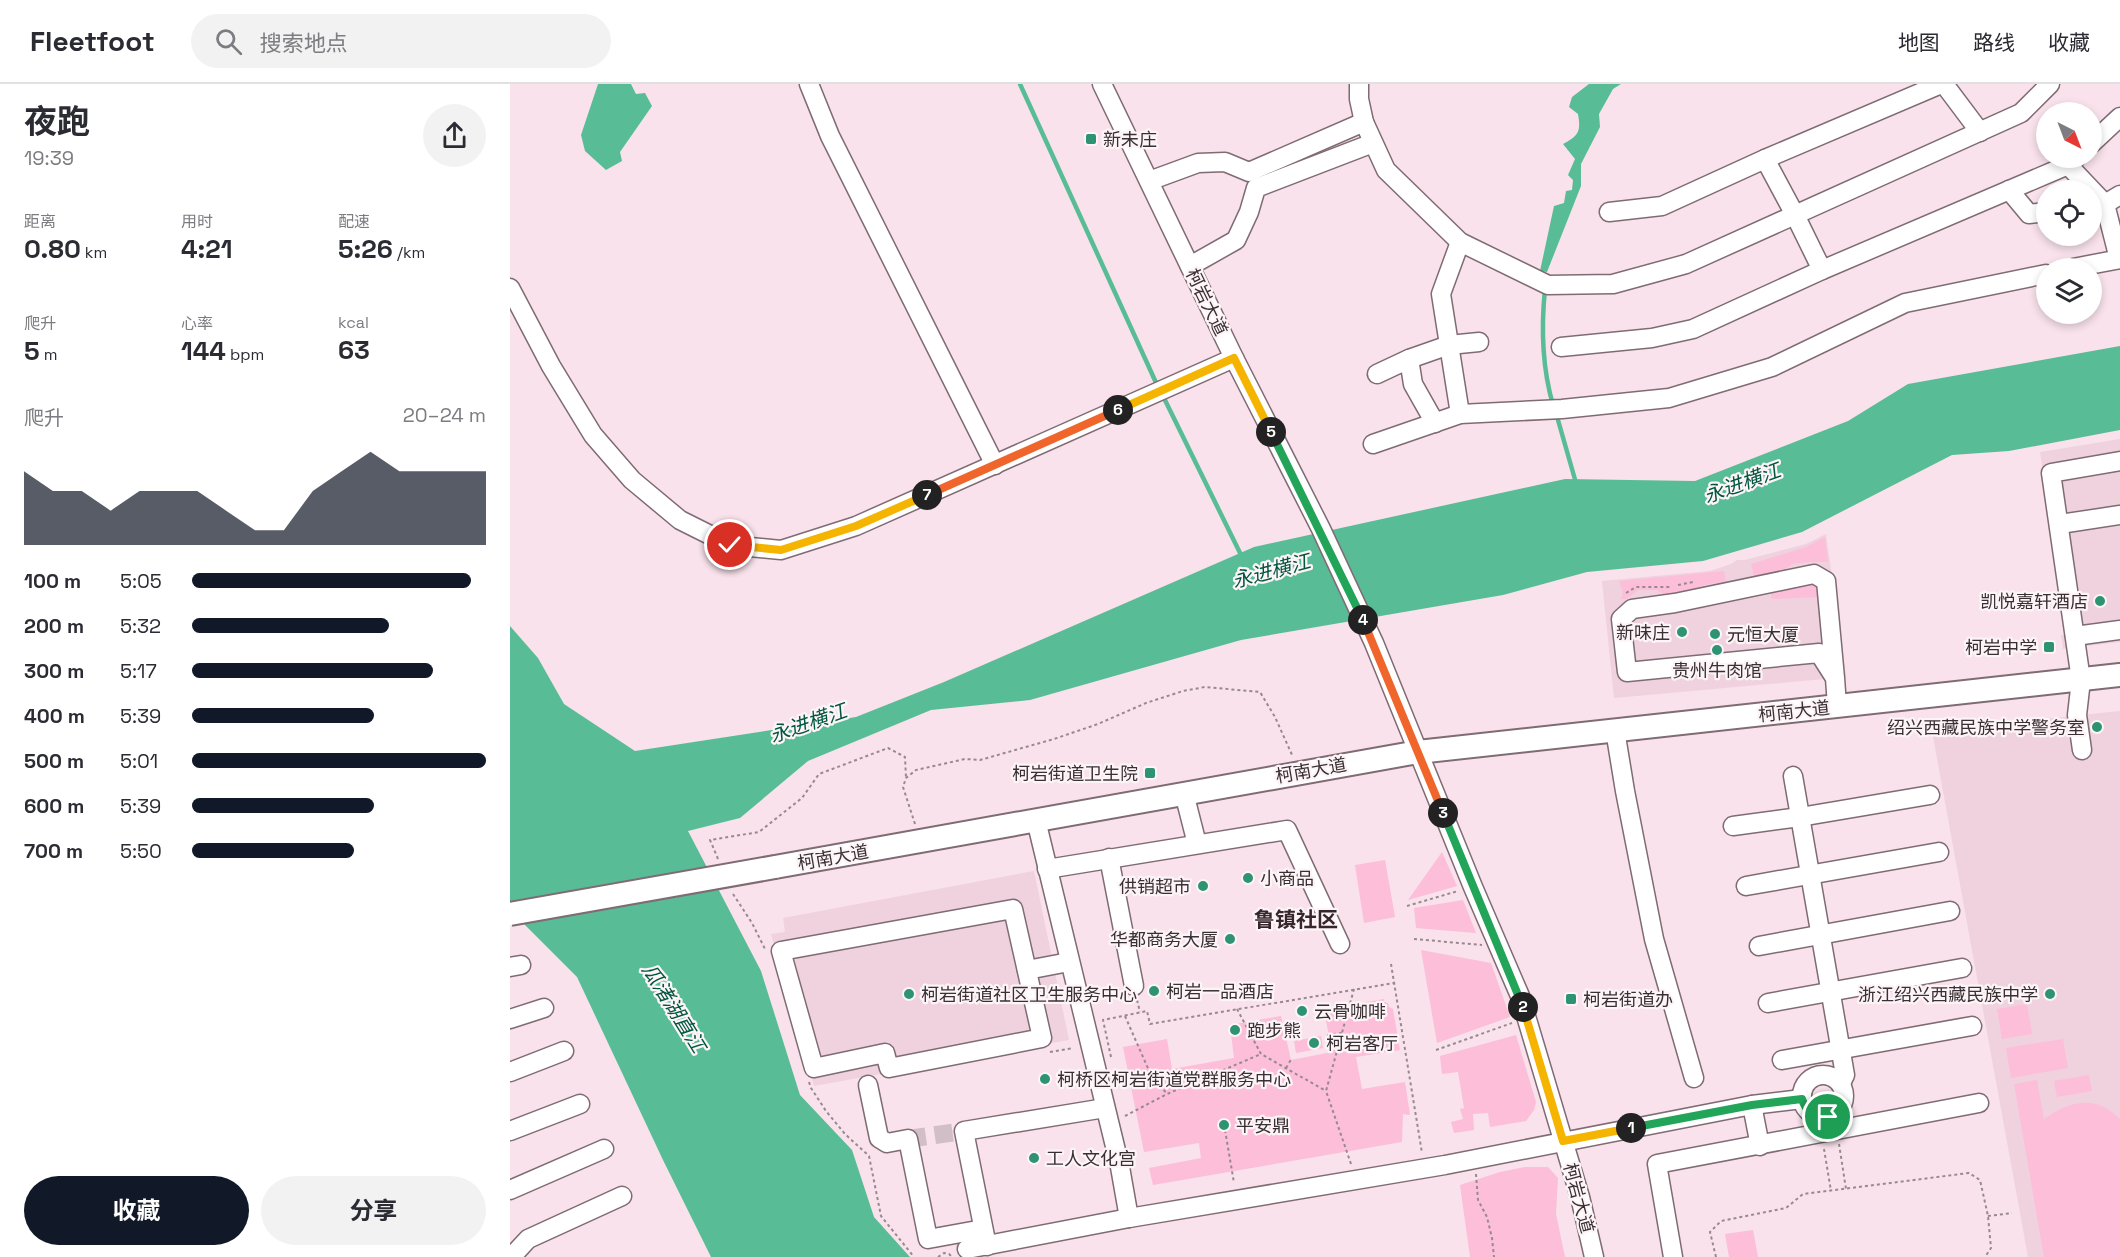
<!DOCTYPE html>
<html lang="zh">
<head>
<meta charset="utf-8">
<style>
	:root { --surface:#fff; --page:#f2f2f3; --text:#2b2b33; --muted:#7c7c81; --line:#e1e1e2; --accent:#111827 }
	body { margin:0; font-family:"Space Grotesk","Noto Sans SC",sans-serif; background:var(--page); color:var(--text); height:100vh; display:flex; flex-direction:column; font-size:22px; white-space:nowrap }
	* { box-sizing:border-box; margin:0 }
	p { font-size:20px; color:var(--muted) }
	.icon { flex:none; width:33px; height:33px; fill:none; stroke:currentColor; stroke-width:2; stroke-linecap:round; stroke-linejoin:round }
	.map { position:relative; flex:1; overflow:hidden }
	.side { display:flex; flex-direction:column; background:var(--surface); width:510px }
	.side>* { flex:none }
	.needle { width:39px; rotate:138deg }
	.controls { position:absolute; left:1526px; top:18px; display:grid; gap:12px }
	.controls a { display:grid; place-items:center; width:66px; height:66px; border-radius:50%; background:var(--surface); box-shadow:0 3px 9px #0003; font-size:30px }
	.pin { position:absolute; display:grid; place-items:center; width:51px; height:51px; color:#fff; margin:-26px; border:3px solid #fff; border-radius:50%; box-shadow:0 2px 6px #0007 }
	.km { position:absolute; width:30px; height:30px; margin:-15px; border-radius:50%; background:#222; color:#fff; font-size:16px; line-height:30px; text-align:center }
	.round { display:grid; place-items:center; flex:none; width:63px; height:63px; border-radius:32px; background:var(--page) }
	.summary { display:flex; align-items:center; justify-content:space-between; height:102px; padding:0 24px }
	h1 { font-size:33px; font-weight:700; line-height:45px }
	.figures { display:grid; grid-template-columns:repeat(3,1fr); gap:9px; height:102px; padding:6px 24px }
	.figures div { display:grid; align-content:center }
	.figures b { font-size:26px; font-weight:700 }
	.figures small { font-size:16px; font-weight:400 }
	.figures p { font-size:16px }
	.chart { height:168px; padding:12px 24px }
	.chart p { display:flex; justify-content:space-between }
	.chart svg { width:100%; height:108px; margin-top:6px; fill:var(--accent); opacity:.7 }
	.button { display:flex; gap:12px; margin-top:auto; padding:12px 24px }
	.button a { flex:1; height:69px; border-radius:36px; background:var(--accent); color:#fff; font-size:24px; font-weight:700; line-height:69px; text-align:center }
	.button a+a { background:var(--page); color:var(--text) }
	ul { padding:0 24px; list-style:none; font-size:20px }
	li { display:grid; grid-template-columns:96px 72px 1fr; align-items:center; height:45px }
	li i { height:15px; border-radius:8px; background:var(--accent) }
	header { display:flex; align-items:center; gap:36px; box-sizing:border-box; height:84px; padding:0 30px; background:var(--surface); border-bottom:2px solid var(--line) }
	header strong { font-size:28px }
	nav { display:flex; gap:33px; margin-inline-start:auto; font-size:21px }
	.search { width:420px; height:54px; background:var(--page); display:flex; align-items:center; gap:15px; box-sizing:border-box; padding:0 21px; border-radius:33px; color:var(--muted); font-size:22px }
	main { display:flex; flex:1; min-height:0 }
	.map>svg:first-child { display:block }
	.built { fill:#efd2de }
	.green { fill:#fcbed8 }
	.water { fill:#58bd96 }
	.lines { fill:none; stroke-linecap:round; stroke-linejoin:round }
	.stream { stroke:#58bd96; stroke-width:4.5 }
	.minor-tunnel { stroke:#d2bec6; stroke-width:18; stroke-dasharray:18 9; stroke-linecap:butt }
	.minor-casing { stroke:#7f6b73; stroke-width:21 }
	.major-casing { stroke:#7f6b73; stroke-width:26 }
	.path { stroke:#98898f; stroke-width:2; stroke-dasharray:3 3; stroke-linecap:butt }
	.minor { stroke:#fff; stroke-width:18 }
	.major { stroke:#fff; stroke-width:22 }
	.major-bridge-casing { stroke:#7f6b73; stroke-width:26; stroke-linecap:butt }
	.major-bridge { stroke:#fff; stroke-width:22 }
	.split-1-casing { stroke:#fff; stroke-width:12 }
	.split-2-casing { stroke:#fff; stroke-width:12 }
	.split-3-casing { stroke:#fff; stroke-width:12 }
	.split-4-casing { stroke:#fff; stroke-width:12 }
	.split-5-casing { stroke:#fff; stroke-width:12 }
	.split-6-casing { stroke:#fff; stroke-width:12 }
	.split-7-casing { stroke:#fff; stroke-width:12 }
	.split-8-casing { stroke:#fff; stroke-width:12 }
	.split-1 { stroke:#22a559; stroke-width:8 }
	.split-2 { stroke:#f5b400; stroke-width:8 }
	.split-3 { stroke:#22a559; stroke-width:8 }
	.split-4 { stroke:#f0652b; stroke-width:8 }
	.split-5 { stroke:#22a559; stroke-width:8 }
	.split-6 { stroke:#f5b400; stroke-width:8 }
	.split-7 { stroke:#f0652b; stroke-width:8 }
	.split-8 { stroke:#f5b400; stroke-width:8 }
	.poi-dot { fill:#2d9370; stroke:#fdf4f7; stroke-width:2 }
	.labels { text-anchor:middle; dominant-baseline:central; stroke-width:4.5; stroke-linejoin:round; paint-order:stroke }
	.poi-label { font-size:18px; fill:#383033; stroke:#fdf4f7; text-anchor:start }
	.street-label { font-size:18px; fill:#383033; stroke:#fdf4f7 }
	.water-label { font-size:20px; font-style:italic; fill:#00563d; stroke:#fdf4f7 }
	.quarter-label { font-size:21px; font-weight:bold; fill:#37272d; stroke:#fdf4f7 }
</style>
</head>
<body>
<header>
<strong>Fleetfoot</strong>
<div class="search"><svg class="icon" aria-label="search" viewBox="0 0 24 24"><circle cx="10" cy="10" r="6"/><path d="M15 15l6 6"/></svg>搜索地点</div>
<nav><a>地图</a><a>路线</a><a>收藏</a></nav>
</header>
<main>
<section class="side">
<div class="summary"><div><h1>夜跑</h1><p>19:39</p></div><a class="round"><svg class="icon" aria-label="share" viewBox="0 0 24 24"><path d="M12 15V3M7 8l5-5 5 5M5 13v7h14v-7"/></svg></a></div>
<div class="figures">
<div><p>距离</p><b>0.80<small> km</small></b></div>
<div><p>用时</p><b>4:21</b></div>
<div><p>配速</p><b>5:26<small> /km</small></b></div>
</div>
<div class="figures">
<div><p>爬升</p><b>5<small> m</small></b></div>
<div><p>心率</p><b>144<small> bpm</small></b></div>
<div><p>kcal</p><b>63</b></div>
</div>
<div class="chart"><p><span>爬升</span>20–24 m</p>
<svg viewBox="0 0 160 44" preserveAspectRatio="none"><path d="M0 44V14L10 22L20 22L30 30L40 22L50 22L60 22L70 30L80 38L90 38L100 22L110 14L120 6L130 14L140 14L150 14L160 14V44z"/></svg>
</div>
<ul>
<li><b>100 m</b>5:05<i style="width:95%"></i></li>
<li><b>200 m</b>5:32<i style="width:67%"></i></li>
<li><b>300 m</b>5:17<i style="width:82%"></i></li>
<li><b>400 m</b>5:39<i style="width:62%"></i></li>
<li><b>500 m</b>5:01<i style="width:100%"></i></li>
<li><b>600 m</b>5:39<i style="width:62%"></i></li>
<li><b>700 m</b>5:50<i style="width:55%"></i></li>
</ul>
<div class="button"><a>收藏</a><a>分享</a></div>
</section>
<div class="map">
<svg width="1610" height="1173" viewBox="0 0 1610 1173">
	<rect width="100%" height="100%" fill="#f9e2eb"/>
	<g class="built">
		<polygon points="1610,355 1610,558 1553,565 1551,551 1559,550 1530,368"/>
		<polygon points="1316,450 1336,593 1104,614 1092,497 1200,487 1221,480 1227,476 1235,476 1296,460"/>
		<polygon points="1610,627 1610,1173 1518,1173 1422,647"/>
		<polygon points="524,787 559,956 304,1002 261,850 275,848 273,834"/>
	</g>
	<g class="green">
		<polygon points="1315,453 1318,478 1298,478 1282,480 1268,491 1244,492 1241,480 1296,463"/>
		<path d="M1214 487 1216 498C1208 499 1194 500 1187 504 1174 512 1161 519 1147 506H1128L1116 515H1111L1113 508 1109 497Z"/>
		<polygon points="1307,501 1309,502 1312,513 1261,515 1261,509 1264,506"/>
		<polygon points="932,768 947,802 898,816"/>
		<polygon points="875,776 885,833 854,839 845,781"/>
		<polygon points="953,816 966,849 906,844 904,824"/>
		<polygon points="911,866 981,879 1000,933 927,959"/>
		<polygon points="874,915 874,918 878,919 879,923 883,925 890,966 846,973 852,1005 895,998 900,1031 893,1030 892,1058 643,1101 639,1084 691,1074 689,1059 634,1068 613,963 657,955 662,985 724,974 720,941 771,932 781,976 822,968 814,926"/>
		<polygon points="1517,920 1522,950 1492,955 1487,925"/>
		<polygon points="1006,951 1026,1018 1024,1026 1016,1037 980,1043 978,1029 963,1030 964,1046 944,1049 941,1038 953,1035 950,1025 954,1024 948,988 932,990 930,972"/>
		<polygon points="811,952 813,964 786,969 784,957"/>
		<polygon points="1553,955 1558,984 1501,994 1496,964"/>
		<polygon points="1579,991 1582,1007 1547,1013 1544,997"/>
		<path d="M1527 996 1534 1035C1560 1017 1585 1010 1610 1035V1173H1534L1504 1000Z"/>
		<polygon points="1015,1083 1038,1083 1048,1094 1046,1130 1055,1173 960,1173 950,1101 990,1088"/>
		<polygon points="1243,1146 1248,1173 1219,1173 1215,1150"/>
	</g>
	<g class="water">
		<polygon points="88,0 121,0 126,10 135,9 142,22 110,68 112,77 96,86 75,67 71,51"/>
		<path d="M1079 0H1111L1103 5 1089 30 1090 43 1071 80V102L1037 188 1030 187 1044 122 1054 119 1056 107 1062 106 1063 96 1058 91 1065 75 1053 60C1069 52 1071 47 1068 30L1059 23 1062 13Z"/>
		<polygon points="1610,262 1610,346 1499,367 1442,371 1292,448 1193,477 1077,488 993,511 731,556 520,616 421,626 298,677 230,734 178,747 251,887 290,1011 342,1066 364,1133 400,1173 201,1173 153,1076 67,893 0,826 0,542 28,574 54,620 125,667 346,633 434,598 744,463 1055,395 1185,397 1338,337 1398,300"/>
	</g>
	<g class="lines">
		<g class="stream">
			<polyline points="510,0 648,303"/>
			<path d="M1035 205C1031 244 1032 283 1043 321"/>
			<polyline points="652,310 733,475"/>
			<polyline points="1046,329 1066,399"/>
		</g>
		<polyline class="minor-tunnel" points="398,1055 454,1047"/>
		<g class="minor-casing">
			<g id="minor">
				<polyline points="299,0 320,52 485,381"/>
				<polyline points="592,0 724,274 811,445 864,559 963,803 1010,912 1070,1113 1084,1173"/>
				<polyline points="849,0 849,15 854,38 876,86 950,158 1038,201 1103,200 1176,180 1511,29 1540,0"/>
				<polyline points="1434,0 1470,48"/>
				<polyline points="1581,60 1610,33"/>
				<polyline points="1255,75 1285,131 1312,186"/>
				<polyline points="1558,81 1595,120 1609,175"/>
				<polyline points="639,97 688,79 715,78 739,88 854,38"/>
				<polyline points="1499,106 1519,130 1536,128"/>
				<polyline points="1583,121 1595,120 1610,111"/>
				<polyline points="1099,128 1152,122 1255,75 1431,0"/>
				<polyline points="950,158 931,210 950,330"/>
				<polyline points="680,182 726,156 739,128 746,104 863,59"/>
				<polyline points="1563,184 1610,175"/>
				<polyline points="0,204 41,282 83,351 122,396 170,436 220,461 271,466 346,442 724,274"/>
				<polyline points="1051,263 1142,254 1183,245 1312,186 1558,81 1566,74"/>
				<polyline points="899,275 903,300 925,339"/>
				<polyline points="867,290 899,275 939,261 969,258"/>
				<polyline points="863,360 950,330 1052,325 1159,314 1262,283 1395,219 1536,190"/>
				<polyline points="1550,440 1610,431"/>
				<polyline points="1565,552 1610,546"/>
				<polyline points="1325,594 1316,497 1304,490 1165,519 1122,525 1111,535 1117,588 1309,569 1325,594 1327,622"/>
				<polyline points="1105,646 1115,707 1144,855 1184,994"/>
				<polyline points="1572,666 1567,631 1571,596 1541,389 1610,377"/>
				<polyline points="1283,692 1335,991 1331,999"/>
				<polyline points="674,709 687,760"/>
				<polyline points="526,736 610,1083 619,1134"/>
				<polyline points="1223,742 1290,733 1420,711"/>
				<polyline points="599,774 624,902"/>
				<polyline points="537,785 777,746 830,860"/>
				<polyline points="1236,802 1429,768"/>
				<polygon points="503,825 532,954 379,984 375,969 304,984 271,867"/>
				<polyline points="1249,862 1440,827"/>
				<polyline points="0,883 11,881"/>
				<polyline points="517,886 559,878"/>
				<polyline points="1258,919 1452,884"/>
				<polyline points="0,935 34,924"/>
				<polyline points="1272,976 1462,942"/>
				<polyline points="0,988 54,967"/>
				<circle cx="1313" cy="1012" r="21"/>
				<polyline points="358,1001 369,1054 377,1059 398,1055 418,1155 473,1145"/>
				<polyline points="1242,1021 1250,1062"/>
				<polyline points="0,1047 70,1020"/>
				<polyline points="0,1106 94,1065"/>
				<polyline points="477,1162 454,1047 595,1024"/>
				<polyline points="457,1165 619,1134 935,1081 1242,1021 1292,1015"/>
				<polyline points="0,1171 6,1168 18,1155 112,1112"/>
				<polyline points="1163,1173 1147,1080 1469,1019"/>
			</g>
		</g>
		<g class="major-casing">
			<polyline id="major" points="265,783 908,668 1610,591"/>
		</g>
		<g class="path">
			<polyline points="1168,501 1183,498"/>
			<polyline points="1116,509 1126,503 1160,503"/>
			<polyline points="405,740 393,703 396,694 406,686 455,675 470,676 544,655 588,640 636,619 673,607 695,603 750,608 765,633 783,673"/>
			<polyline points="208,775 200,756 249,748 292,714 309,690 378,664 395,673 396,694"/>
			<polyline points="223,810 242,839 255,865"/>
			<polyline points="897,822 948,807"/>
			<polyline points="904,855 972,861"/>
			<polyline points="881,880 912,1069"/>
			<polyline points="583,911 610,905"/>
			<polyline points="627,916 630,928"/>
			<polyline points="727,925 751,970 816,1007"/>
			<polyline points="615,932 640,989 657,1010"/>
			<polyline points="817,951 832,949"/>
			<polyline points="926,966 1002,939"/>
			<polyline points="540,968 563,964"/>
			<polyline points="601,973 593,936 637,927 640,940 884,899"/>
			<polyline points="776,984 782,974"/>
			<polyline points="299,998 301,1004 316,1027 335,1050 359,1072 371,1132 404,1173"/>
			<polyline points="615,1032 657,1010 751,970"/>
			<polyline points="715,1046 724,1099"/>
			<polyline points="1329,1060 1336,1105"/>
			<polyline points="1314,1065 1321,1107"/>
			<polyline points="841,1080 816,1007 844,905"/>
			<polyline points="966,1090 968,1116 977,1133 982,1154 984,1173"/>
			<polyline points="1478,1132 1502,1129"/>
			<polyline points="428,1173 434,1169 439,1170 442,1173"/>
			<polyline points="1206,1173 1200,1148 1211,1137 1276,1124 1293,1110 1459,1089 1470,1096 1478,1132 1481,1164 1475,1173"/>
		</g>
		<use href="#minor" class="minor"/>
		<use href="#major" class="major"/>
		<g class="major-bridge-casing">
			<polyline id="major-bridge" points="0,830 265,783"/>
		</g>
		<use href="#major-bridge" class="major-bridge"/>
	</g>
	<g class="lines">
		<g class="split-1-casing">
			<path id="split-1" d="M1121 1044 1242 1021 1292 1015C1296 1028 1304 1034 1318 1033"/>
		</g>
		<g class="split-2-casing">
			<polyline id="split-2" points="1013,923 1053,1057 1121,1044"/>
		</g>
		<g class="split-3-casing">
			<polyline id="split-3" points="933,729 1013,923"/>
		</g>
		<g class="split-4-casing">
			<polyline id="split-4" points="853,536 933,729"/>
		</g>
		<g class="split-5-casing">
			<polyline id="split-5" points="761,348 853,536"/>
		</g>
		<g class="split-6-casing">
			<polyline id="split-6" points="608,326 724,274 761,348"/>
		</g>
		<g class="split-7-casing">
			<polyline id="split-7" points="417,411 608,326"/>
		</g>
		<g class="split-8-casing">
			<polyline id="split-8" points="220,461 271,466 346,442 417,411"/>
		</g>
		<use href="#split-1" class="split-1"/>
		<use href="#split-2" class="split-2"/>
		<use href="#split-3" class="split-3"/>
		<use href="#split-4" class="split-4"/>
		<use href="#split-5" class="split-5"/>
		<use href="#split-6" class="split-6"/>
		<use href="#split-7" class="split-7"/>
		<use href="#split-8" class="split-8"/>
	</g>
	<g class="poi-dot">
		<rect x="575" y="49" width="12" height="12" rx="3"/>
		<circle cx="1590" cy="517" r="6"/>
		<circle cx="1172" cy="548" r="6"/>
		<circle cx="1205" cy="550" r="6"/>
		<rect x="1533" y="557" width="12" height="12" rx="3"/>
		<circle cx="1207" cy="566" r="6"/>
		<circle cx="1587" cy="643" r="6"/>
		<rect x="634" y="683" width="12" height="12" rx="3"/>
		<circle cx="738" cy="794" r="6"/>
		<circle cx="693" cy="802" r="6"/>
		<circle cx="720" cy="855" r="6"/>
		<circle cx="644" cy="907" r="6"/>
		<circle cx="399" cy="910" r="6"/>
		<circle cx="1540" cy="910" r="6"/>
		<rect x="1055" y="909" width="12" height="12" rx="3"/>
		<circle cx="792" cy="927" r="6"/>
		<circle cx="725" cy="946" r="6"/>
		<circle cx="804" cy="959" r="6"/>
		<circle cx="535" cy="995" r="6"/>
		<circle cx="714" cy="1041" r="6"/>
		<circle cx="524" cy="1074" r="6"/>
	</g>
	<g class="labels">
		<g class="poi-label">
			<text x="593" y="55">新未庄</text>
			<text x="1578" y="517" text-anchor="end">凯悦嘉轩酒店</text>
			<text x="1160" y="548" text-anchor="end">新味庄</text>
			<text x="1217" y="550">元恒大厦</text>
			<text x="1527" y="563" text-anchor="end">柯岩中学</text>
			<text x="1207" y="586" text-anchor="middle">贵州牛肉馆</text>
			<text x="1575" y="643" text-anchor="end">绍兴西藏民族中学警务室</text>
			<text x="628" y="689" text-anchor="end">柯岩街道卫生院</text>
			<text x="750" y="794">小商品</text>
			<text x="681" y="802" text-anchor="end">供销超市</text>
			<text x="708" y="855" text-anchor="end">华都商务大厦</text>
			<text x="656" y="907">柯岩一品酒店</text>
			<text x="411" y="910">柯岩街道社区卫生服务中心</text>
			<text x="1528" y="910" text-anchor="end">浙江绍兴西藏民族中学</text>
			<text x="1073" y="915">柯岩街道办</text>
			<text x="804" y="927">云骨咖啡</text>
			<text x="737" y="946">跑步熊</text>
			<text x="816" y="959">柯岩客厅</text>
			<text x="547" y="995">柯桥区柯岩街道党群服务中心</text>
			<text x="726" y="1041">平安鼎</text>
			<text x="536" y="1074">工人文化宫</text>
		</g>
		<g class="street-label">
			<text transform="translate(697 218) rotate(64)">柯岩大道</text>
			<text transform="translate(1284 627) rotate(-6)">柯南大道</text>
			<text transform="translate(801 686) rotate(-10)">柯南大道</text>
			<text transform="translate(323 773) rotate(-10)">柯南大道</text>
			<text transform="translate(1069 1114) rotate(75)">柯岩大道</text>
		</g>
		<g class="water-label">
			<text transform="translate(1232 399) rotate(-20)">永进横江</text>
			<text transform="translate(761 487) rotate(-15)">永进横江</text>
			<text transform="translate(298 639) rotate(-19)">永进横江</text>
			<text transform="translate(164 924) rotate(58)">瓜渚湖直江</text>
		</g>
		<g class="quarter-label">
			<text x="786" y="835">鲁镇社区</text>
		</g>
	</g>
</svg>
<div class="controls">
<a><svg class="needle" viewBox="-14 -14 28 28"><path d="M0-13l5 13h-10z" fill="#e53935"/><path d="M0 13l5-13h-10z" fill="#7c7c81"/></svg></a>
<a><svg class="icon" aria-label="locate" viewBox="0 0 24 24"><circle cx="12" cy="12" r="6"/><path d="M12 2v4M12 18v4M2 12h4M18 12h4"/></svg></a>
<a><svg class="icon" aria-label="layers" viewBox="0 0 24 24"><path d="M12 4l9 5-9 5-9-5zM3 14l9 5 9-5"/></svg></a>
</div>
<div class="pin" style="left:1318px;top:1033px;background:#1e9e55"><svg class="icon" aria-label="arrive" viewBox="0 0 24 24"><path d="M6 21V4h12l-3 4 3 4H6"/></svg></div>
<div class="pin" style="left:220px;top:461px;background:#d93025"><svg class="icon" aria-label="check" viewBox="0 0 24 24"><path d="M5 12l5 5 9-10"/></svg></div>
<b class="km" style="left:1121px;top:1044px">1</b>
<b class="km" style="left:1013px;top:923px">2</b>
<b class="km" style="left:933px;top:729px">3</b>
<b class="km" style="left:853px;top:536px">4</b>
<b class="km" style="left:761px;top:348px">5</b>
<b class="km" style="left:608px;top:326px">6</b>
<b class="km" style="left:417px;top:411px">7</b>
</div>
</main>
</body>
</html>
